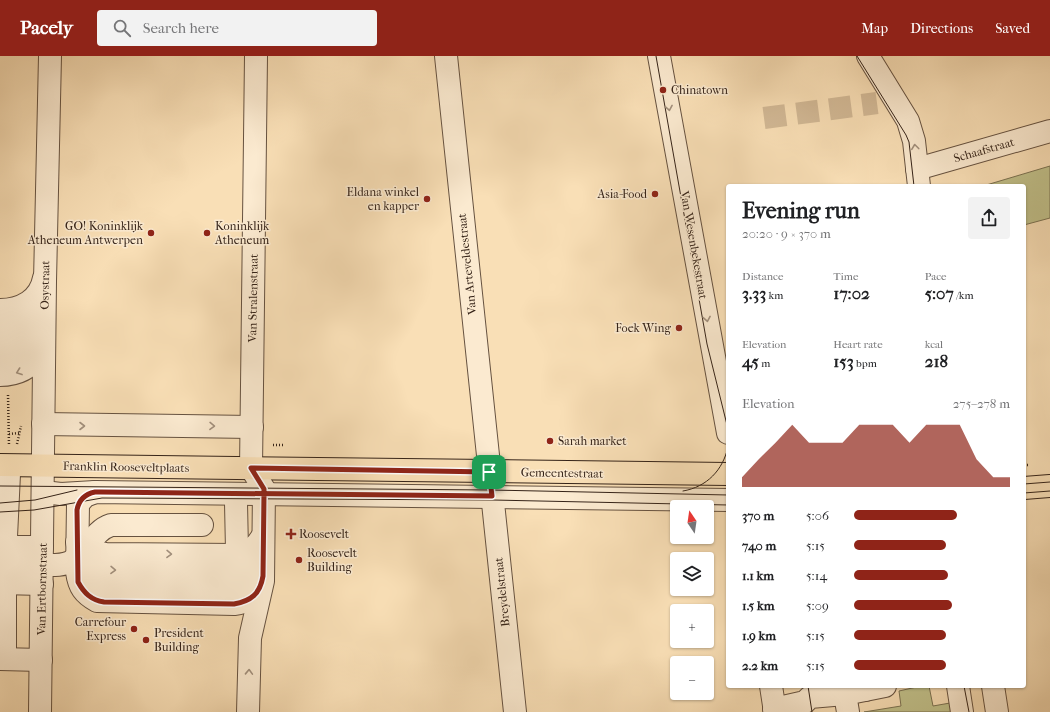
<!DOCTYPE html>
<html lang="en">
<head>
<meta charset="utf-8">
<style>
	:root { --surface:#fff; --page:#f2f2f2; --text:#202124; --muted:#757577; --accent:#8f2418 }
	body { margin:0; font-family:"IM FELL French Canon",serif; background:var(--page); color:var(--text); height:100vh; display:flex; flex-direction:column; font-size:15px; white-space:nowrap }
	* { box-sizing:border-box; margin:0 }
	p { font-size:13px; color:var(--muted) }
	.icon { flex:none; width:22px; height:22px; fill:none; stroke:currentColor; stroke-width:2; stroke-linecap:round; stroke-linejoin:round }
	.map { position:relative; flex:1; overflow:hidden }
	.side { position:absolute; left:726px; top:128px; width:300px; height:504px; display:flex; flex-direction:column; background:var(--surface); border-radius:4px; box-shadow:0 1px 3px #0004 }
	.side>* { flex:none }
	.needle { width:26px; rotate:347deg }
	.fabs { position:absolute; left:670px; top:444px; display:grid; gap:8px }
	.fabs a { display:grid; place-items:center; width:44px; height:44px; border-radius:4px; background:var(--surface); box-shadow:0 1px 3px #0004; font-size:20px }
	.pin { position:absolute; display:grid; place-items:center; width:34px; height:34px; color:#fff; margin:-17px; border-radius:8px; box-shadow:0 2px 6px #0006 }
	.round { display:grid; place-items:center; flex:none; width:42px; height:42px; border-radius:4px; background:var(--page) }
	.overview { display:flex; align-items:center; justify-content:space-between; height:68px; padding:0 16px }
	h1 { font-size:22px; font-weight:800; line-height:30px }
	.stats { display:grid; grid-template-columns:repeat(3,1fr); gap:6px; height:68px; padding:4px 16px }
	.stats div { display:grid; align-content:center }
	.stats b { font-size:17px; font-weight:800 }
	.stats small { font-size:11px; font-weight:400 }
	.stats p { font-size:11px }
	.chart { height:112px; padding:8px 16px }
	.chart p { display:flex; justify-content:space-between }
	.chart svg { width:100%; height:72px; margin-top:4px; fill:var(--accent); opacity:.7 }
	ul { padding:0 16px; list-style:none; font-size:13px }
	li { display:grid; grid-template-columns:64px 48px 1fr; align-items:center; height:30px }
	li i { height:10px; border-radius:5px; background:var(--accent) }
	header { display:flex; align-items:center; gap:24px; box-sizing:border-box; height:56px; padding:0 20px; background:var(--accent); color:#fff }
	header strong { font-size:19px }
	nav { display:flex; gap:22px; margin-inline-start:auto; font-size:14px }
	.search { width:280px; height:36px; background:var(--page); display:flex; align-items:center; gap:10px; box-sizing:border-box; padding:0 14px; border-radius:4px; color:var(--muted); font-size:15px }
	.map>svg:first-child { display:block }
	.green { fill:#c1c18b; stroke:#7b7252 }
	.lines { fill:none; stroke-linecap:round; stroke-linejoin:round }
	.minor-tunnel { stroke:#d2b996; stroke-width:22; stroke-dasharray:22 11; stroke-linecap:butt }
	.minor-casing { stroke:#665240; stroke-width:24 }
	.major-casing { stroke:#352318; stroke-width:24 }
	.path { stroke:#352318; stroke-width:2.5; stroke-dasharray:1 2; stroke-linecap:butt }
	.minor { stroke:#fbead0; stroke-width:22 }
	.major { stroke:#f9dfb6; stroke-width:22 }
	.tram { stroke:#352318; stroke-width:1 }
	.oneway { stroke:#a2907d }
	.route-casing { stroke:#fff; stroke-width:8 }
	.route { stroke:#8f2418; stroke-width:5 }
	.poi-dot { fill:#8f2418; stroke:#fbead0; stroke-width:1.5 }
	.labels { text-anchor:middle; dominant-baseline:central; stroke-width:3; stroke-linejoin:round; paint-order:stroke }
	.poi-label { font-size:12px; fill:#352318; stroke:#fbead0; text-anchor:start }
	.street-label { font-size:12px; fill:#352318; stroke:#fbead0 }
</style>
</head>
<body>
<header>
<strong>Pacely</strong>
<div class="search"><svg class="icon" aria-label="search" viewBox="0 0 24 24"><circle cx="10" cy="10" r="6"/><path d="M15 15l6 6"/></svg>Search here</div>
<nav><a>Map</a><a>Directions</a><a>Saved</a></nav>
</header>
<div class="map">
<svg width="1050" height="656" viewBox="0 0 1050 656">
	<rect width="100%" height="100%" fill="#f9dfb6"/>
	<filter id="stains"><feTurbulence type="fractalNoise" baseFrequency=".005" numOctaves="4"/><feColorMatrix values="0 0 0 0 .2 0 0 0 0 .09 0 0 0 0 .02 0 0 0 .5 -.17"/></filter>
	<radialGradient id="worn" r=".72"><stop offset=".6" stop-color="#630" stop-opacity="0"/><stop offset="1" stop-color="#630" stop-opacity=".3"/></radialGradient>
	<g class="green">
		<polygon points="1050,110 1050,162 1024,169 1024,130 983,130"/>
		<polygon points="921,630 929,630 933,650 950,647 951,656 864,656 901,650 899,635"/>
	</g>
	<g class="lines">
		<polyline class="minor-tunnel" points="764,62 877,47"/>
		<g class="minor-casing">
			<g id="minor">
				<polyline points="446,0 515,656"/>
				<polyline points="659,0 728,377"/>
				<polyline points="868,0 908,65 914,85 919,130"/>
				<polyline points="917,113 1050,75"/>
				<path d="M0 254C21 254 40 244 44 222"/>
				<path d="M0 270C18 270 30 265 40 250"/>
				<path d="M0 286C17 287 30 281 40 266"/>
				<path d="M0 303C17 303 30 297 40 282"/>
				<path d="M0 319C17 319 30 313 40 298"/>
				<polyline points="43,368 252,371"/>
				<polyline points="43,436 61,438 95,436 728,444"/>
				<path d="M95 436 85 440 78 448 77 516C79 531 84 538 97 545L234 548C248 546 260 540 262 525"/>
				<polyline points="236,447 237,494"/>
				<path d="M79 478C85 490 93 496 106 498L237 499C249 497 256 491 262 481"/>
				<polyline points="6,481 9,418"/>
				<path d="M77 486C80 502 90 512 106 514H243C255 509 261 502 263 489"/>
				<polyline points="0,491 42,491"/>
				<path d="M42 509C51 509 62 510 70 506 87 498 92 475 111 469H202"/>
				<path d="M78 510C84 521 94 529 106 530L235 532 251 527 262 513"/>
				<polyline points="0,511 42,512"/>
				<polyline points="0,527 42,528"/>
				<polyline points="5,592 5,534"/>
				<polyline points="0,603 41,604"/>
				<polyline points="771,630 775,656"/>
				<polyline points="958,630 962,656"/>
				<polyline points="993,630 997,656"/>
				<polyline points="865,634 885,630"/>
				<polyline points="774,653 805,646 810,641 845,638"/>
				<polyline points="40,656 45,225 50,0"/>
				<polyline points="248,656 250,582 263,525 264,433 251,412 256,0"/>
				<polyline points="848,656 845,638 865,634 864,630"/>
			</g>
		</g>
		<g class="major-casing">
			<g id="major">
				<polyline points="0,409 728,418"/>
				<polyline points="1024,432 1050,430"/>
			</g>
		</g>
		<g class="path">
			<polyline points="8,339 9,390"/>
			<polyline points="9,378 19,377"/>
			<polyline points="17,388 21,370"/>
			<polyline points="273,389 284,389"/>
			<polyline points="1024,409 1030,409"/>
		</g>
		<use href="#minor" class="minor"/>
		<use href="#major" class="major"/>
		<g class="tram">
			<polyline points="656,0 707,288 728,373"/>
			<polyline points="857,0 906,79 909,86 914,130"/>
			<polyline points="1024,428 1050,426"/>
			<polyline points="0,430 491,434 728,439"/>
			<path d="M683 435C707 431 723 414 728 391"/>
			<polyline points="1024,437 1050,435"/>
			<polyline points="0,447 35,444 77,434"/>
			<polyline points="0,456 34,454 102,442 492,444 728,449"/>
			<polyline points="808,630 812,656"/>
			<polyline points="964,630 969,656"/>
		</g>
	</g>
	<defs><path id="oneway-chevron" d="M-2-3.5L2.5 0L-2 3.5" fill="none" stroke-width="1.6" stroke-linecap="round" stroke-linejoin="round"/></defs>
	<g class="oneway">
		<use href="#oneway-chevron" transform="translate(669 52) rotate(80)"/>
		<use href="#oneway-chevron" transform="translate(915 91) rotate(-97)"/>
		<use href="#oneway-chevron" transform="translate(707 263) rotate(80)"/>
		<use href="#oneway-chevron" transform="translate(19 316) rotate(160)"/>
		<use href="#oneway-chevron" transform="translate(82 370)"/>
		<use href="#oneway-chevron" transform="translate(212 370) rotate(1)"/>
		<use href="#oneway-chevron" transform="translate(169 498) rotate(1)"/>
		<use href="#oneway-chevron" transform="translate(113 514) rotate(1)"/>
		<use href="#oneway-chevron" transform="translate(249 616) rotate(-88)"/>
	</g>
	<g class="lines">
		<g class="route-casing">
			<path id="route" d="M489 416 492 440C359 439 227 438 95 436 85 438 79 443 77 454L78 526C84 537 91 544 104 546L234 548C251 545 260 538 263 520L264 438V433L251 412 489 416"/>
		</g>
		<use href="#route" class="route"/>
	</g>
	<g class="poi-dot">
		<circle cx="663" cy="34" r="4"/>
		<circle cx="655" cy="138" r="4"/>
		<circle cx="427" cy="143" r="4"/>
		<circle cx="151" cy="177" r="4"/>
		<circle cx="207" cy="177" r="4"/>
		<circle cx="679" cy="272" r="4"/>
		<circle cx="550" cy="385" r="4"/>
		<path d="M289 472h4v4h4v4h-4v4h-4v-4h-4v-4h4z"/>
		<circle cx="299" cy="504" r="4"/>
		<circle cx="134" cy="573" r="4"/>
		<circle cx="146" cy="584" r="4"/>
	</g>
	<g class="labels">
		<g class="poi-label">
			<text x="671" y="34">Chinatown</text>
			<text x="419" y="136" text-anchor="end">Eldana winkel<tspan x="419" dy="14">en kapper</tspan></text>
			<text x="647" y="138" text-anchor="end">Asia-Food</text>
			<text x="143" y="170" text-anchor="end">GO! Koninklijk<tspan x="143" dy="14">Atheneum Antwerpen</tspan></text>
			<text x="215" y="170">Koninklijk<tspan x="215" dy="14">Atheneum</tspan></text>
			<text x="671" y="272" text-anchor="end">Foek Wing</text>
			<text x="558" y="385">Sarah market</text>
			<text x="299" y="478">Roosevelt</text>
			<text x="307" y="497">Roosevelt<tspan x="307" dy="14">Building</tspan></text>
			<text x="126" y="566" text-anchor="end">Carrefour<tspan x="126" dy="14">Express</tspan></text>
			<text x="154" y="577">President<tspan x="154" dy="14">Building</tspan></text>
		</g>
		<g class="street-label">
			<text transform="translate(984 94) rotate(-16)">Schaafstraat</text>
			<text transform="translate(694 189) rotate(80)">Van Wesenbekestraat</text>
			<text transform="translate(467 208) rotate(-96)">Van Arteveldestraat</text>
			<text transform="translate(45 229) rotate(-89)">Osystraat</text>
			<text transform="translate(253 242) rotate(-89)">Van Stralenstraat</text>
			<text transform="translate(126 411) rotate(1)">Franklin Rooseveltplaats</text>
			<text transform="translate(562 417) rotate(1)">Gemeentestraat</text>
			<text transform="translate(42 533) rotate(-89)">Van Ertbornstraat</text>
			<text transform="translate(502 536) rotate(-96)">Breydelstraat</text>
		</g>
	</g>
	<rect width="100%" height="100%" filter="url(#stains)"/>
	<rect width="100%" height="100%" fill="url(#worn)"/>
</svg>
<div class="fabs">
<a><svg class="needle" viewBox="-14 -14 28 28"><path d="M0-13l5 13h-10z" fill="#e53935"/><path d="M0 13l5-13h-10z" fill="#757577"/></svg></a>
<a><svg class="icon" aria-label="layers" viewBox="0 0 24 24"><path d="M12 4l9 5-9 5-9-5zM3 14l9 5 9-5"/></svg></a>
<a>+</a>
<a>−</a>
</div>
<div class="pin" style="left:489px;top:416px;background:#1e9e55"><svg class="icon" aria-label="arrive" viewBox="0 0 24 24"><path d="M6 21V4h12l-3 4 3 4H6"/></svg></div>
<section class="side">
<div class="overview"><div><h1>Evening run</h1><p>20:20 · 9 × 370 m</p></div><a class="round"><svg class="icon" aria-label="share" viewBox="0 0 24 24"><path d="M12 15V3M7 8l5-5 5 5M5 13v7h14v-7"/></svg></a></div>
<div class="stats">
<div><p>Distance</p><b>3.33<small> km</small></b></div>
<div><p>Time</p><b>17:02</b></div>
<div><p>Pace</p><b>5:07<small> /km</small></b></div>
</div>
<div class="stats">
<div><p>Elevation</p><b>45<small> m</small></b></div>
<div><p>Heart rate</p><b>153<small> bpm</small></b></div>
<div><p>kcal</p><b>218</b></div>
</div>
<div class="chart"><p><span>Elevation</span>275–278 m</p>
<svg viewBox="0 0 160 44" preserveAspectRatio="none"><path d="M0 44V38L10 27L20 17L30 6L40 17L50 17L60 17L70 6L80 6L90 6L100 17L110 6L120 6L130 6L140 27L150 38L160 38V44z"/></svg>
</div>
<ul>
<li><b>370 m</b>5:06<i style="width:66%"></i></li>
<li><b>740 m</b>5:15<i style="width:59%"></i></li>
<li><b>1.1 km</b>5:14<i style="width:60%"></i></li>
<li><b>1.5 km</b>5:09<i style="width:63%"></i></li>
<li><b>1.9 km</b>5:15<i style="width:59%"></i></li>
<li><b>2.2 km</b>5:15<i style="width:59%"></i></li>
</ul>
</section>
</div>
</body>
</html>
